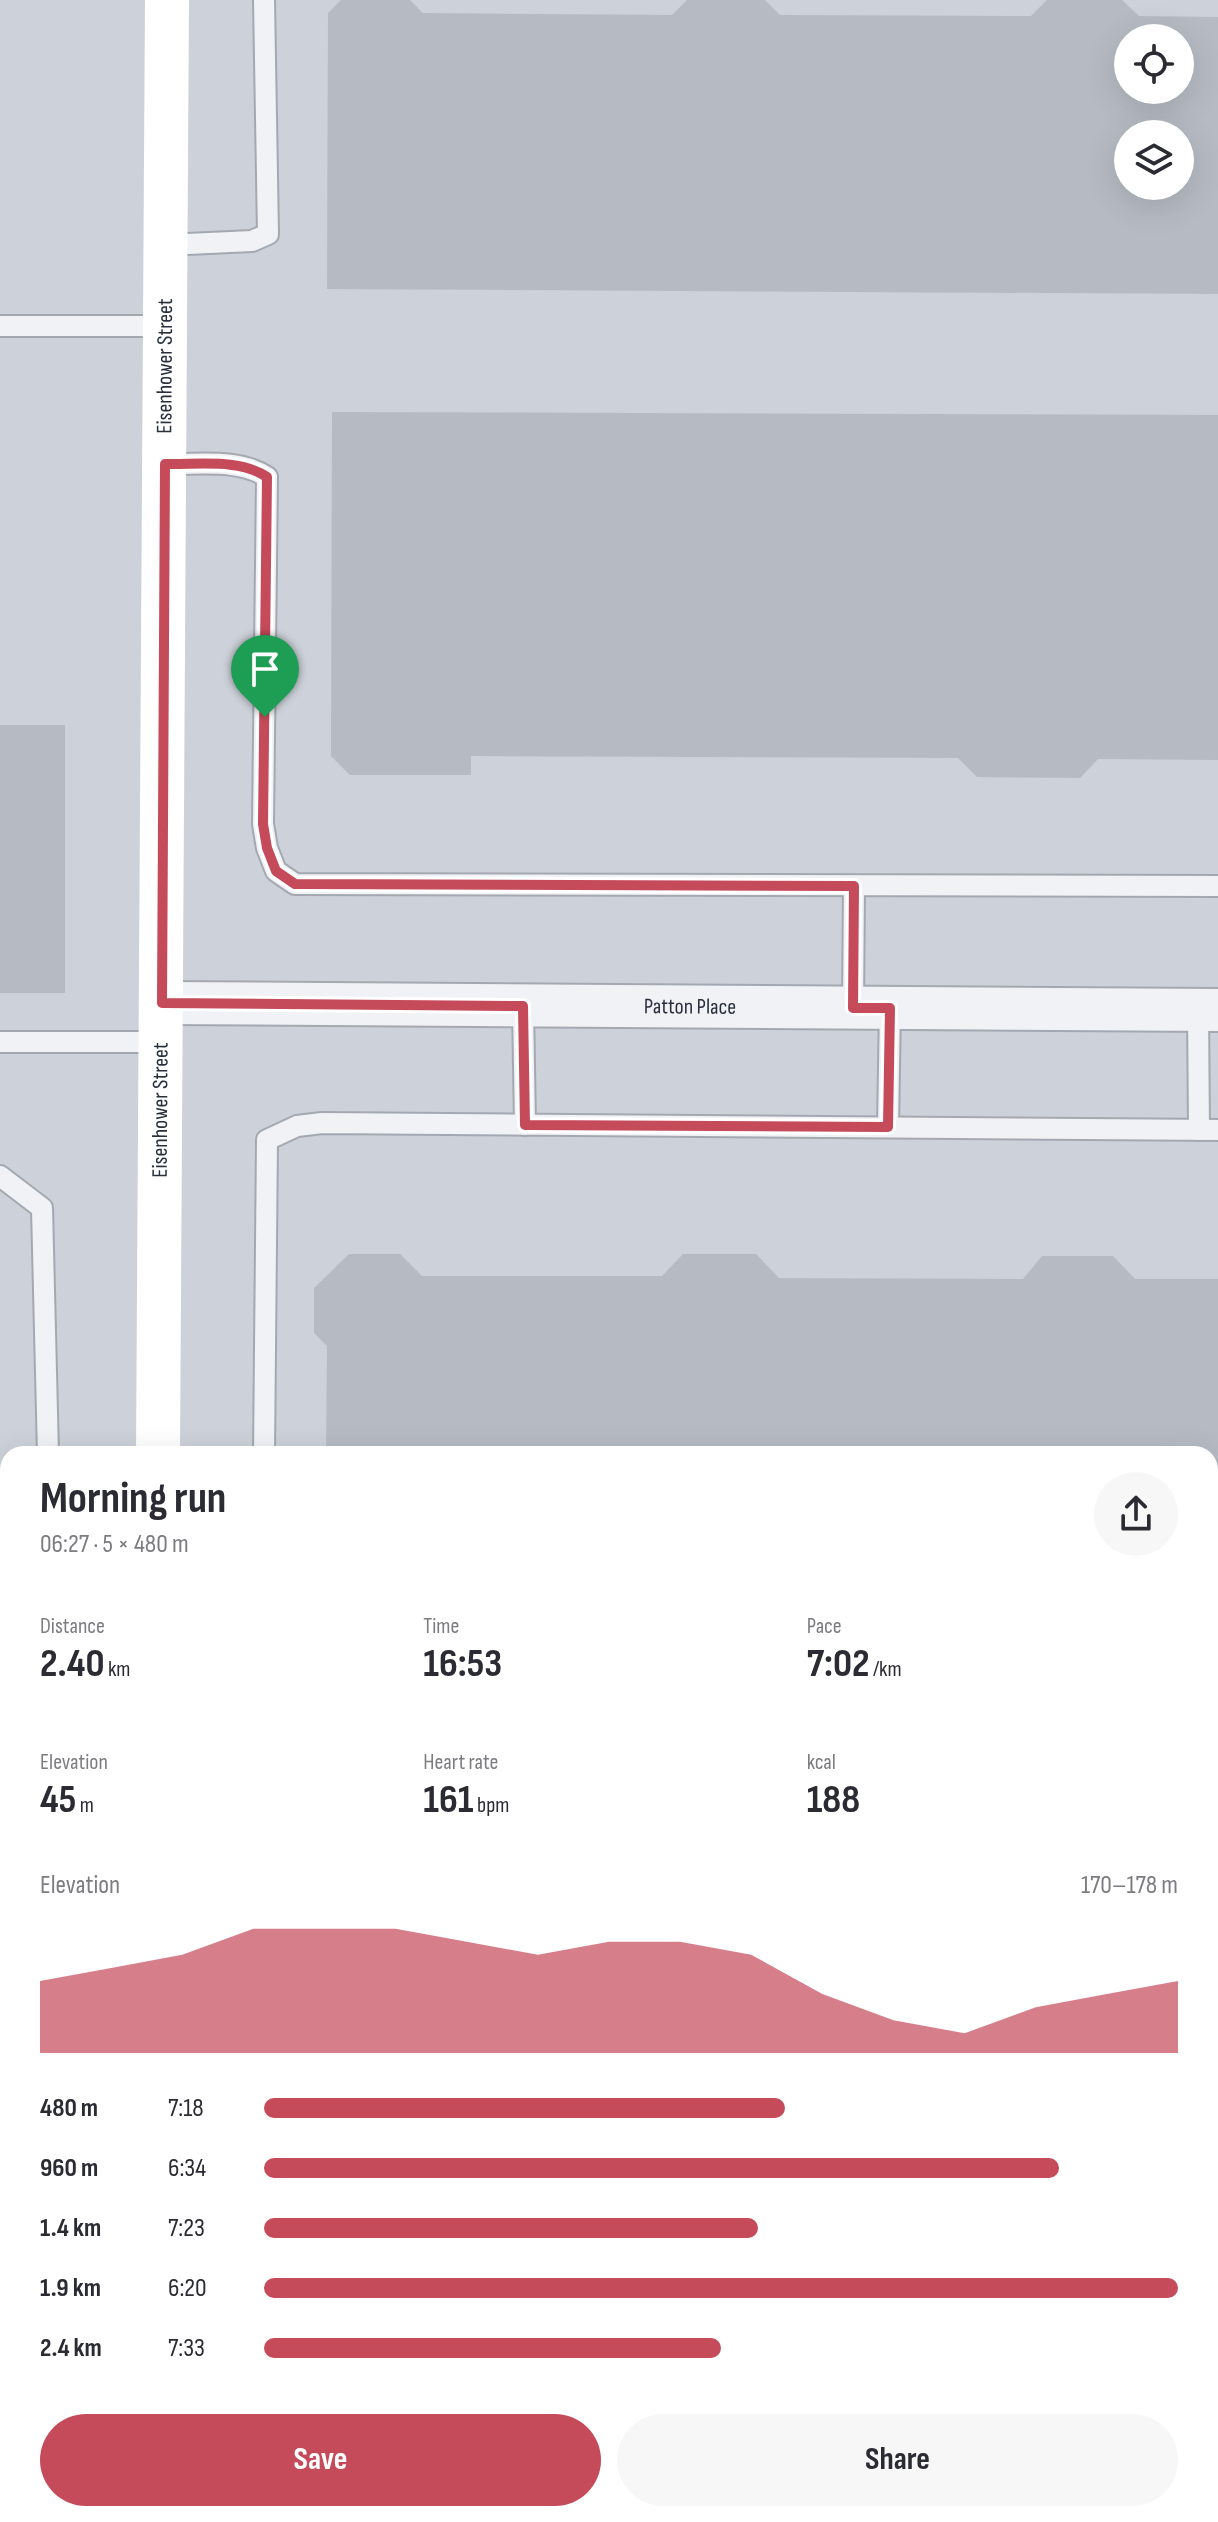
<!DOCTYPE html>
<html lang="en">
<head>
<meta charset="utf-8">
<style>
	:root { --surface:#fff; --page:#f7f7f7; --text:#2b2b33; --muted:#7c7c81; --accent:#c54a5a }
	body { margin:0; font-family:"Sofia Sans Condensed",sans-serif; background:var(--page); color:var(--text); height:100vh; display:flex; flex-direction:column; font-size:30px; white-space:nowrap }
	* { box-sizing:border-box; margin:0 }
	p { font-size:26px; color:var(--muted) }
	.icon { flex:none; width:44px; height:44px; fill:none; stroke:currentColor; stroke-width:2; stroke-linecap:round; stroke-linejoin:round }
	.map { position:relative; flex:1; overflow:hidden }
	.sheet { position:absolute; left:0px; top:1446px; width:1218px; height:1076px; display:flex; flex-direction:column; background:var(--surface); border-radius:24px 24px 0 0; box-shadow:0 8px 32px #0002 }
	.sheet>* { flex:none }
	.fabs { position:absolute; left:1114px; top:24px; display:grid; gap:16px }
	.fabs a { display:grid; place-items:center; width:80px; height:80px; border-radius:50%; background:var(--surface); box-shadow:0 8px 32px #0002; font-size:40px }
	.pin { position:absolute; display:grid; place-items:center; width:68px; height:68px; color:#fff; margin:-82px -34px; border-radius:50% 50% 50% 0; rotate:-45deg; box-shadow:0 0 8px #0007 }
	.pin .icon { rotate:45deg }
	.round { display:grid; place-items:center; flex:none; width:84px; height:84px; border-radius:42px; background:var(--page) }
	.headline { display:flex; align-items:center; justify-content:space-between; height:136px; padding:0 40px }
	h1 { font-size:44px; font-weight:700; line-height:60px }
	.figures { display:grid; grid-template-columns:repeat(3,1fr); gap:12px; height:136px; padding:8px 40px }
	.figures div { display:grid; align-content:center }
	.figures b { font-size:40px; font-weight:700 }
	.figures small { font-size:22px; font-weight:400 }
	.figures p { font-size:22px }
	.chart { height:224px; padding:16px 40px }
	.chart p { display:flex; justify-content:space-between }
	.chart svg { width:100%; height:144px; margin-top:8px; fill:var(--accent); opacity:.7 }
	.action { display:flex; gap:16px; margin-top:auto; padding:16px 40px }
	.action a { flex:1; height:92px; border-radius:48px; background:var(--accent); color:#fff; font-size:32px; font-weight:700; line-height:92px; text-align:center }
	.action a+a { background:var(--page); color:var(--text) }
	ul { padding:0 40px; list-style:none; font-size:26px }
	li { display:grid; grid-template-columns:128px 96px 1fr; align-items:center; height:60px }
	li i { height:20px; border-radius:10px; background:var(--accent) }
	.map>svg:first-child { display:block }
	.built { fill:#cdd1d9; fill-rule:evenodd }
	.building { fill:#b6bbc3; fill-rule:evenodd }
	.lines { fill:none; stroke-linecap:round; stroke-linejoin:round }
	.lane-casing { stroke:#a4a9b1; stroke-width:24 }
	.street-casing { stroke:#a4a9b1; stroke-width:46 }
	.lane { stroke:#f1f2f6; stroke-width:20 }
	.street { stroke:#f1f2f6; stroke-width:42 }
	.secondary { stroke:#fff; stroke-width:44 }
	.route-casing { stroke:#fff; stroke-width:16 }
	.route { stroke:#c54a5a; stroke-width:10 }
	.labels { text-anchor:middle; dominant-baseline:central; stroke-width:6; stroke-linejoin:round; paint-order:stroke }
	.street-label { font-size:22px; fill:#292f3d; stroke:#eef0f5 }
</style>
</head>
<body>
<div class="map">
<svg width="1218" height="2522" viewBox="0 0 1218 2522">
	<rect width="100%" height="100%" fill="#dee2e7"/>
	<path class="built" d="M0 0H1218V2522H0ZM1128 38H1180V90H1128ZM1128 134H1180V186H1128ZM8 1454H1210V2514H8Z"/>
	<g class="building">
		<path d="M341 0H410L423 13 672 15 687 0H765L780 15 1031 16 1047 0H1122L1139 16 1218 17V294L327 289 328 13ZM1128 38H1180V90H1128ZM1128 134H1180V186H1128Z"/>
		<polygon points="332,412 1218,415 1218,760 1098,759 1080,778 977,777 958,758 471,756 471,775 350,775 331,756"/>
		<rect x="0" y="725" width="65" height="268"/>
		<polygon points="349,1254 400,1254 422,1276 662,1276 683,1254 756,1254 779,1278 1023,1279 1042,1256 1113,1256 1135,1279 1218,1279 1218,1558 1210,1558 1210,1454 326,1454 327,1346 314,1333 314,1288"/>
		<rect x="1210" y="1678" width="8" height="349"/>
		<rect x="356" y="2514" width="417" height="8"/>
		<polygon points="971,2514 1073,2514 1080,2522 971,2522"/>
	</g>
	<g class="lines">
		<g class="lane-casing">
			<g id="lane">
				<polyline points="166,245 252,241 268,234 264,0"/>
				<polyline points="0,326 165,326"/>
				<path d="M165 464C198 465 239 458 267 477L263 824 267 848 276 871 295 884 1218 886"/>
				<polyline points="523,1006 525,1125"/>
				<polyline points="853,1008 854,886"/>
				<polyline points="1198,1010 1199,1130"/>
				<polyline points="0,1042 161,1042"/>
				<polyline points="888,1127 890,1008"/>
				<polyline points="0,1176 42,1208 48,1454"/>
				<polyline points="264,1454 267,1140 297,1126 322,1123 1218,1130"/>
				<polyline points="8,1539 8,1706"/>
				<polyline points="1210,2156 1218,2157"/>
				<polyline points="0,2245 8,2247"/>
				<polyline points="1210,2377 1218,2377"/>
				<polyline points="259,2514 259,2522"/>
				<polyline points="10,2522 10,2514"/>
				<polyline points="890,2522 890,2514"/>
			</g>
		</g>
		<g class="street-casing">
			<g id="street">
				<path id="s1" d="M162 1003 1218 1010"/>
				<polyline points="1210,2269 1218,2269"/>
			</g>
		</g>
		<use href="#lane" class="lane"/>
		<use href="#street" class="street"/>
		<g class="secondary">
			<path id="s2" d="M158 1454 167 0"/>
			<polyline points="152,2522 152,2514"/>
		</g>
	</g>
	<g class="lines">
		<g class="route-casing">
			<path id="route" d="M165 464C198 465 239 458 267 477L263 824 267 848 276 871 295 884 854 886 853 1008H890L888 1127 525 1125 523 1006 162 1003Z"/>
		</g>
		<use href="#route" class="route"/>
	</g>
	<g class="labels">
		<g class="street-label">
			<text stroke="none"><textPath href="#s2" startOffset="1088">Eisenhower Street</textPath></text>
			<text stroke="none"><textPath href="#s1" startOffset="528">Patton Place</textPath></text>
			<text stroke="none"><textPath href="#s2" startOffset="344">Eisenhower Street</textPath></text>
		</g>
	</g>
</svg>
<div class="fabs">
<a><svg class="icon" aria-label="locate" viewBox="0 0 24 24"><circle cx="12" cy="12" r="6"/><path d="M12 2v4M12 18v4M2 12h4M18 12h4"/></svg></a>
<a><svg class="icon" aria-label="layers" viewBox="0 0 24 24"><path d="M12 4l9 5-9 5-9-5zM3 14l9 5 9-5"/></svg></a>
</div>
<div class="pin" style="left:265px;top:717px;background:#1e9e55"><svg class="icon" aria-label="arrive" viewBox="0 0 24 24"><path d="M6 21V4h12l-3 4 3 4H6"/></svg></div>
<section class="sheet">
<div class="headline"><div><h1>Morning run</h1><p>06:27 · 5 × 480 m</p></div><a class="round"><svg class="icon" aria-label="share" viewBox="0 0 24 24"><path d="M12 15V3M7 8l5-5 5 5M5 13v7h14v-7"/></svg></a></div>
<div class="figures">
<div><p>Distance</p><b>2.40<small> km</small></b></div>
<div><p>Time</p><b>16:53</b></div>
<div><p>Pace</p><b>7:02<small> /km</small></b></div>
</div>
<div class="figures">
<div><p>Elevation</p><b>45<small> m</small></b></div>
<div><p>Heart rate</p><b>161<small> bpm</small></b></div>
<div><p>kcal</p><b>188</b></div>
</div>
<div class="chart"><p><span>Elevation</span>170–178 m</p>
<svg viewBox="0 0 160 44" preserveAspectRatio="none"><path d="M0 44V22L10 18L20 14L30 6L40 6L50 6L60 10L70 14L80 10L90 10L100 14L110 26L120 34L130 38L140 30L150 26L160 22V44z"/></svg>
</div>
<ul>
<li><b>480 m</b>7:18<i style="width:57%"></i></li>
<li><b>960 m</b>6:34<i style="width:87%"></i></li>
<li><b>1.4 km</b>7:23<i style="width:54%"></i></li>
<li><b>1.9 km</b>6:20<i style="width:100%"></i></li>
<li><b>2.4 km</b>7:33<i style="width:50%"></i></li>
</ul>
<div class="action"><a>Save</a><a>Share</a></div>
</section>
</div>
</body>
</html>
